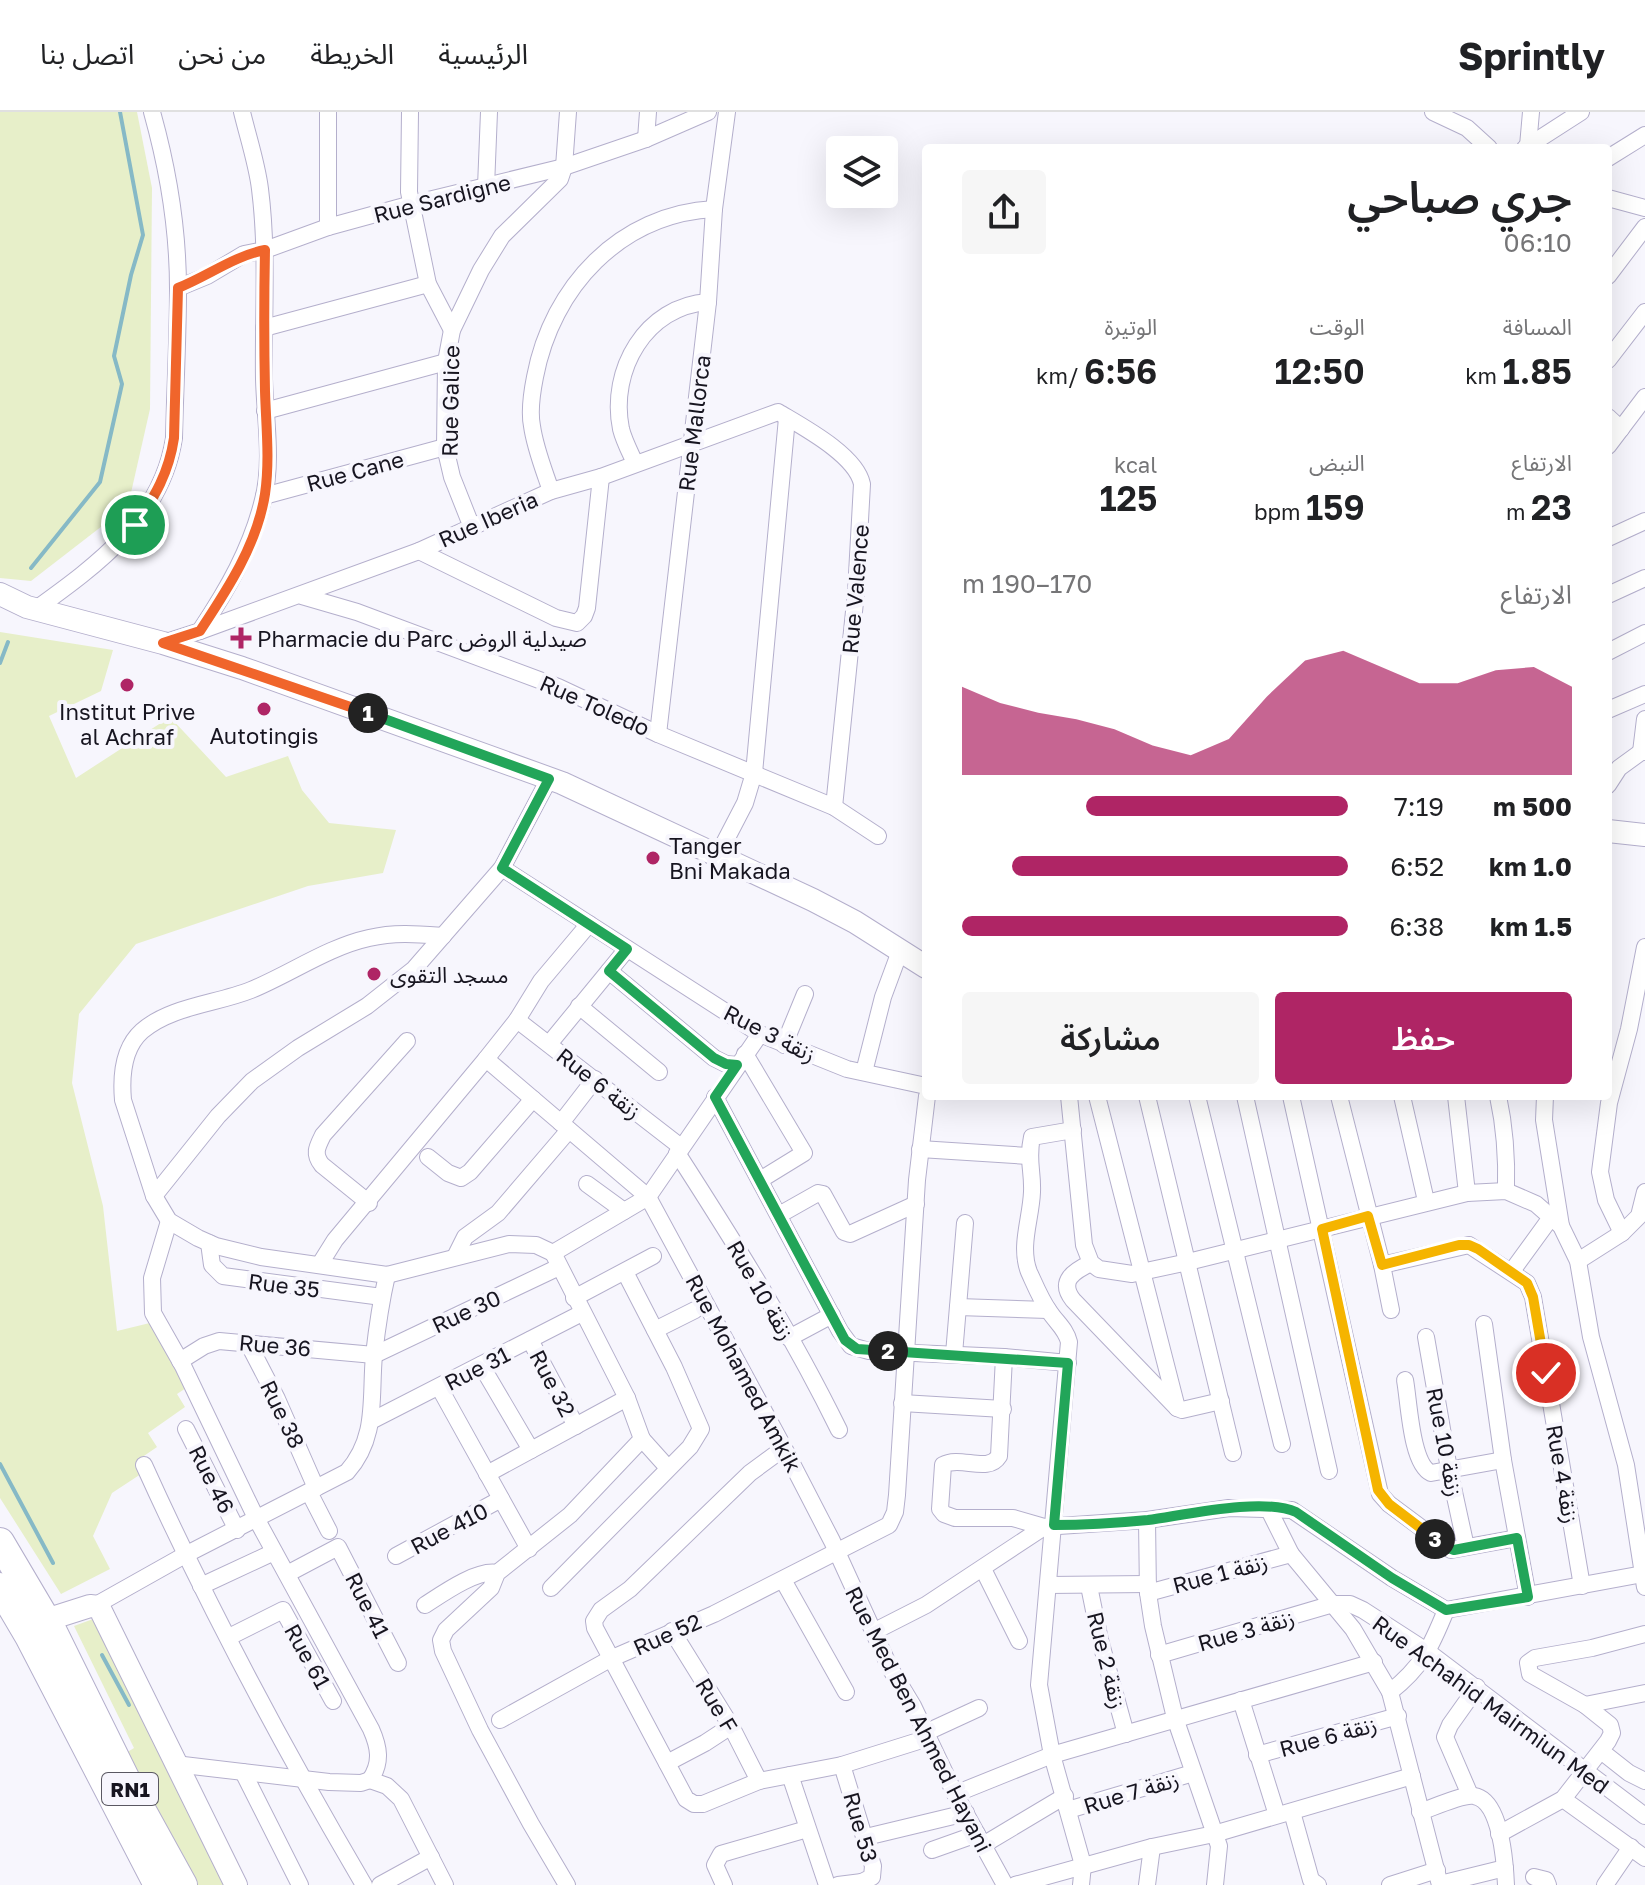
<!DOCTYPE html>
<html lang="ar">
<head>
<meta charset="utf-8">
<style>
	:root { --surface:#fff; --page:#f6f6f6; --text:#202124; --muted:#757577; --line:#e0e0e0; --accent:#af2565 }
	body { margin:0; font-family:"Golos Text","Noto Sans Arabic",sans-serif; background:var(--page); color:var(--text); direction:rtl; height:100vh; display:flex; flex-direction:column; font-size:30px; white-space:nowrap }
	* { box-sizing:border-box; margin:0 }
	p { font-size:26px; color:var(--muted) }
	.icon { flex:none; width:44px; height:44px; fill:none; stroke:currentColor; stroke-width:2; stroke-linecap:round; stroke-linejoin:round }
	.map { position:relative; flex:1; overflow:hidden; direction:ltr }
	.panel { position:absolute; left:922px; top:32px; width:690px; height:956px; display:flex; flex-direction:column; background:var(--surface); border-radius:8px; box-shadow:0 8px 32px #0002; direction:rtl }
	.panel>* { flex:none }
	.controls { position:absolute; left:826px; top:24px; display:grid; gap:16px }
	.controls a { display:grid; place-items:center; width:72px; height:72px; border-radius:8px; background:var(--surface); box-shadow:0 8px 32px #0002; font-size:40px }
	.pin { position:absolute; display:grid; place-items:center; width:68px; height:68px; color:#fff; margin:-34px; border:4px solid #fff; border-radius:50%; box-shadow:0 2px 8px #0007 }
	.km { position:absolute; width:40px; height:40px; margin:-20px; border-radius:50%; background:#222; color:#fff; font-size:22px; line-height:40px; text-align:center }
	.round { display:grid; place-items:center; flex:none; width:84px; height:84px; border-radius:8px; background:var(--page) }
	.head { display:flex; align-items:center; justify-content:space-between; height:136px; padding:0 40px }
	h1 { font-size:44px; font-weight:600; line-height:60px }
	.figures { display:grid; grid-template-columns:repeat(3,1fr); gap:12px; height:136px; padding:8px 40px }
	.figures div { display:grid; align-content:center }
	.figures b { font-size:34px; font-weight:600 }
	.figures small { font-size:22px; font-weight:400 }
	.figures p { font-size:22px }
	.chart { height:224px; padding:16px 40px }
	.chart p { display:flex; justify-content:space-between }
	.chart svg { width:100%; height:144px; margin-top:8px; fill:var(--accent); opacity:.7 }
	.cta { display:flex; gap:16px; margin-top:auto; padding:16px 40px }
	.cta a { flex:1; height:92px; border-radius:8px; background:var(--accent); color:#fff; font-size:32px; font-weight:600; line-height:92px; text-align:center }
	.cta a+a { background:var(--page); color:var(--text) }
	ul { padding:0 40px; list-style:none; font-size:26px }
	li { display:grid; grid-template-columns:128px 96px 1fr; align-items:center; height:60px }
	li i { height:20px; border-radius:10px; background:var(--accent) }
	header { display:flex; align-items:center; gap:48px; box-sizing:border-box; height:112px; padding:0 40px; background:var(--surface); border-bottom:2px solid var(--line) }
	header strong { font-size:38px }
	nav { display:flex; gap:44px; margin-inline-start:auto; font-size:28px }
	.map>svg:first-child { display:block }
	.green { fill:#e7efc9 }
	.lines { fill:none; stroke-linecap:round; stroke-linejoin:round }
	.stream { stroke:#86b9c6; stroke-width:4 }
	.street-casing { stroke:#b4afcc; stroke-width:18 }
	.secondary-casing { stroke:#b4afcc; stroke-width:24 }
	.highway-casing { stroke:#b4afcc; stroke-width:30 }
	.street { stroke:#fff; stroke-width:16 }
	.secondary { stroke:#fff; stroke-width:22 }
	.highway { stroke:#fff; stroke-width:28 }
	.split-1-casing { stroke:#fff; stroke-width:16 }
	.split-2-casing { stroke:#fff; stroke-width:16 }
	.split-3-casing { stroke:#fff; stroke-width:16 }
	.split-4-casing { stroke:#fff; stroke-width:16 }
	.split-1 { stroke:#f0652b; stroke-width:10 }
	.split-2 { stroke:#22a559; stroke-width:10 }
	.split-3 { stroke:#22a559; stroke-width:10 }
	.split-4 { stroke:#f5b400; stroke-width:10 }
	.poi-dot { fill:#af2565; stroke:#f7f6fd; stroke-width:3 }
	.labels { text-anchor:middle; dominant-baseline:central; stroke-width:8; stroke-linejoin:round; paint-order:stroke }
	.shield { fill:#f7f6fd; stroke:#5a5862; stroke-width:2 }
	.shield-label { font-size:20px; font-weight:bold; fill:#171520 }
	.street-label { font-size:22px; fill:#171520; stroke:#f7f6fd }
	.poi-label { font-size:22px; fill:#171520; stroke:#f7f6fd; text-anchor:start }
</style>
</head>
<body>
<header>
<strong>Sprintly</strong>
<nav><a>الرئيسية</a><a>الخريطة</a><a>من نحن</a><a>اتصل بنا</a></nav>
</header>
<div class="map">
<svg width="1645" height="1773" viewBox="0 0 1645 1773">
	<rect width="100%" height="100%" fill="#f7f6fd"/>
	<g class="green">
		<polygon points="0,0 137,0 152,76 150,297 128,394 31,469 0,466"/>
		<polygon points="0,520 113,538 101,579 49,604 76,666 170,605 226,665 288,644 302,678 329,711 396,718 383,761 308,774 136,832 79,902 72,971 103,1094 117,1219 158,1209 192,1272 177,1282 185,1295 148,1321 157,1335 138,1348 144,1360 112,1381 93,1424 110,1457 61,1482 0,1386"/>
		<polygon points="96,1506 230,1773 195,1773 126,1641 134,1636 74,1514"/>
	</g>
	<g class="lines">
		<g class="stream">
			<polyline points="31,456 100,370 122,272 114,244 131,163 143,123 120,0"/>
			<polyline points="0,551 8,530"/>
			<polyline points="0,1352 53,1451"/>
			<polyline points="102,1543 129,1593"/>
		</g>
		<g class="street-casing">
			<g id="street">
				<polyline points="328,0 328,115"/>
				<polyline points="410,0 409,80 428,172 452,218"/>
				<polyline points="1433,0 1467,16 1489,36"/>
				<polyline points="646,27 648,0"/>
				<polyline points="1528,34 1531,0"/>
				<polyline points="1525,36 1581,0"/>
				<polyline points="1608,46 1645,23"/>
				<polyline points="486,75 489,0"/>
				<polyline points="1608,86 1645,96"/>
				<polyline points="1608,164 1645,115"/>
				<polyline points="178,176 207,164 244,142 265,138 328,115 412,92 564,55 646,27 708,0"/>
				<polyline points="264,216 428,172"/>
				<polyline points="1608,248 1645,200"/>
				<polyline points="265,299 446,250"/>
				<polyline points="1608,305 1621,317"/>
				<polyline points="1608,334 1645,285"/>
				<path d="M635 351C630 340 624 329 621 317 609 258 646 194 708 190"/>
				<path d="M551 379C544 358 535 336 532 314 529 299 532 280 535 265 552 175 620 102 714 97"/>
				<polyline points="264,384 445,335"/>
				<polyline points="471,413 452,365 445,335 446,250 452,218 481,158 502,124 560,67 564,55 568,0"/>
				<polyline points="1608,426 1645,409"/>
				<polyline points="419,439 556,506 577,511 584,504 587,496 601,365"/>
				<polyline points="1608,483 1645,466"/>
				<polyline points="302,484 357,500 558,575 658,622 834,695 878,724"/>
				<path d="M36 497C97 453 162 406 174 326 175 277 178 227 178 177 178 118 168 57 152 0"/>
				<path d="M200 519 419 439 551 379 601 365 778 300C803 315 856 343 862 372L856 480 834 695"/>
				<path d="M163 531 200 519C227 478 251 437 263 388 273 350 265 306 264 267 263 203 268 140 260 77 257 52 248 25 242 0"/>
				<polyline points="1608,540 1645,521"/>
				<polyline points="1608,598 1645,582"/>
				<polyline points="658,622 708,190 714,97 727,0"/>
				<polyline points="1641,640 1645,607"/>
				<polyline points="1608,673 1619,656 1641,640 1645,640"/>
				<polyline points="718,743 745,691 754,661 787,306"/>
				<polyline points="502,756 760,922 847,957 926,974"/>
				<path d="M443 824C417 822 395 820 369 826 328 835 290 862 251 878 216 892 171 894 142 919 123 936 121 965 123 988L154 1084 169 1109 198 1126 216 1134 261 1145 387 1163 509 1132 536 1133 553 1141"/>
				<polyline points="609,859 714,946 726,952 737,953"/>
				<polyline points="579,894 659,960"/>
				<polyline points="517,908 681,1035"/>
				<polyline points="549,932 627,837"/>
				<polyline points="784,933 805,882"/>
				<polyline points="745,942 804,1041 760,1068"/>
				<polyline points="486,947 648,1085 785,1338 832,1429 890,1556 913,1594 955,1682 1005,1773"/>
				<polyline points="864,960 883,885 900,839"/>
				<polyline points="1069,984 1084,1133 1091,1151 1099,1157 1132,1162 1188,1150 1467,1081 1506,1079 1536,1092 1561,1114 1578,1149 1591,1225 1626,1353 1645,1475"/>
				<polyline points="1097,984 1177,1296"/>
				<polyline points="1147,984 1233,1341"/>
				<polyline points="1197,984 1282,1332"/>
				<polyline points="1245,984 1329,1359"/>
				<polyline points="1291,984 1380,1382 1389,1392 1451,1438 1517,1426"/>
				<polyline points="1339,984 1382,1153 1391,1198"/>
				<polyline points="1402,984 1426,1089"/>
				<polyline points="1456,984 1467,1081"/>
				<path d="M1498 984C1505 1016 1507 1046 1506 1079"/>
				<polyline points="1545,984 1544,1008 1561,1114"/>
				<polyline points="715,985 840,1219 851,1234 869,1239 1004,1245 1068,1251"/>
				<polyline points="561,1011 595,967"/>
				<path d="M1073 1018 1032 1025C1027 1048 1033 1059 1032 1080 1031 1107 1019 1134 1029 1160 1035 1173 1041 1188 1049 1199 1056 1210 1066 1217 1069 1230L1039 1573 1052 1643 1083 1753 1081 1773"/>
				<polyline points="920,1037 1028,1044"/>
				<path d="M677 1041C735 1131 792 1222 839 1318"/>
				<polyline points="428,1045 448,1061 461,1066 470,1060 533,987"/>
				<polyline points="587,1072 624,1099"/>
				<polyline points="154,1084 218,1004 252,969 298,936 367,894 414,857 502,756 549,667"/>
				<path d="M369 1091 322 1053C313 1042 317 1035 323 1023L407 929"/>
				<polyline points="779,1103 818,1081 823,1082 844,1120 850,1122 916,1092"/>
				<path d="M169 1109 152 1166 153 1201 183 1254 257 1408 371 1617C379 1635 382 1650 370 1668L387 1674 401 1687 445 1773"/>
				<polyline points="1622,1121 1606,1088 1600,1060 1609,991 1629,917 1645,835"/>
				<polyline points="209,1131 212,1153 223,1164 382,1185"/>
				<polyline points="553,1141 627,1286 642,1327 570,1403 497,1461 491,1476 446,1518 441,1528 443,1539 480,1618 531,1712 567,1773"/>
				<polyline points="553,1141 648,1085 760,922"/>
				<polyline points="455,1145 465,1125 498,1101 569,1018"/>
				<polyline points="1578,1149 1622,1121 1639,1104 1645,1080"/>
				<path d="M1091 1151C1074 1159 1058 1169 1073 1188L1177 1296 1182 1298 1221 1289"/>
				<polyline points="320,1152 335,1128 486,947 517,908 541,869 589,812"/>
				<polyline points="1382,1153 1469,1133 1527,1171 1533,1185 1582,1474"/>
				<polyline points="1512,1159 1552,1104"/>
				<polyline points="574,1186 653,1144"/>
				<polyline points="958,1195 1048,1198"/>
				<polyline points="1484,1212 1503,1348 1528,1485"/>
				<polyline points="655,1218 695,1198"/>
				<polyline points="1426,1225 1449,1357 1466,1435"/>
				<polyline points="789,1226 832,1203"/>
				<polyline points="530,1228 576,1314"/>
				<polyline points="247,1229 277,1287 316,1376"/>
				<polyline points="954,1242 965,1111"/>
				<path d="M1004 1245 999 1344C988 1362 960 1343 943 1353L940 1397 944 1402 955 1406H1013L1044 1415"/>
				<polyline points="180,1249 204,1234 219,1229 374,1243 559,1155"/>
				<polyline points="481,1253 531,1338"/>
				<path d="M1405 1268C1409 1289 1411 1352 1431 1361L1503 1348"/>
				<polyline points="439,1275 529,1437"/>
				<polyline points="902,1291 1003,1297"/>
				<polyline points="371,1309 582,1201"/>
				<polyline points="186,1317 237,1418"/>
				<polyline points="642,1327 668,1356"/>
				<polyline points="784,1336 750,1361 630,1477 601,1498 594,1509 595,1516 686,1687 694,1692 703,1692 759,1669 842,1653 928,1626"/>
				<path d="M144 1353C209 1497 284 1637 364 1773"/>
				<polyline points="487,1362 627,1286"/>
				<polyline points="309,1380 329,1419"/>
				<polyline points="1268,1396 1291,1442 1353,1517 1390,1580 1440,1773"/>
				<polyline points="1147,1408 1148,1481 1153,1514 1175,1606 1219,1734 1215,1773"/>
				<polyline points="396,1444 501,1387"/>
				<polyline points="983,1457 1019,1529"/>
				<polyline points="287,1462 338,1435 398,1551"/>
				<polyline points="783,1468 846,1580"/>
				<polyline points="1048,1473 1148,1472"/>
				<polyline points="201,1474 274,1440"/>
				<polyline points="1089,1474 1100,1528 1126,1622"/>
				<polyline points="551,1476 690,1335 701,1317 674,1255 625,1160"/>
				<polyline points="1148,1481 1291,1442"/>
				<path d="M96 1493 185 1443 347 1360C378 1325 370 1286 374 1243 377 1216 381 1189 387 1163"/>
				<path d="M425 1493C442 1482 477 1457 497 1461"/>
				<polyline points="672,1519 731,1614 759,1669"/>
				<polyline points="873,1520 926,1493 1044,1415 1147,1408 1229,1396 1292,1398 1392,1466 1446,1498 1643,1462"/>
				<polyline points="229,1525 283,1498 333,1589"/>
				<polyline points="1159,1543 1333,1492 1350,1492 1363,1498 1428,1540 1645,1704"/>
				<path d="M1390 1580C1422 1555 1431 1535 1446 1498"/>
				<polyline points="1241,1588 1277,1703"/>
				<polyline points="1585,1593 1645,1581"/>
				<polyline points="500,1608 610,1547 714,1502 889,1413 895,1400 897,1383 917,1068 927,984"/>
				<polyline points="927,1620 979,1596"/>
				<polyline points="1601,1639 1629,1661 1645,1669"/>
				<polyline points="1257,1643 1398,1604"/>
				<polyline points="667,1651 705,1631 731,1614"/>
				<polyline points="175,1652 329,1670 361,1671 370,1668"/>
				<polyline points="842,1653 873,1754 872,1765 862,1770"/>
				<polyline points="243,1660 300,1773"/>
				<polyline points="790,1663 827,1773"/>
				<polyline points="955,1682 1052,1643 1374,1550"/>
				<polyline points="1470,1683 1445,1625 1450,1613 1477,1575"/>
				<polyline points="1563,1687 1645,1746"/>
				<polyline points="1068,1698 1193,1661"/>
				<polyline points="1292,1700 1311,1768 1318,1773"/>
				<path d="M1420 1700C1432 1696 1463 1682 1474 1684 1501 1688 1505 1751 1506 1773"/>
				<polyline points="1499,1722 1563,1687 1608,1629 1612,1621 1610,1613 1585,1593 1530,1562 1528,1551 1535,1546 1592,1536 1645,1522"/>
				<polyline points="866,1725 966,1701"/>
				<polyline points="983,1733 1065,1684"/>
				<polyline points="932,1738 977,1722"/>
				<polyline points="1534,1765 1546,1768 1548,1773"/>
				<polyline points="1440,1772 1505,1756"/>
				<polyline points="380,1773 431,1745"/>
				<polyline points="724,1773 715,1753 721,1742 807,1717"/>
				<polyline points="838,1773 862,1770 863,1773"/>
				<polyline points="1015,1773 1152,1735 1214,1722 1412,1664"/>
				<polyline points="1147,1773 1152,1735"/>
				<polyline points="1390,1773 1437,1758"/>
				<polyline points="1605,1773 1631,1735"/>
			</g>
		</g>
		<g class="secondary-casing">
			<g id="secondary">
				<polyline points="0,482 27,495 163,531 242,556 562,671 813,788 855,810 926,855"/>
				<polyline points="1608,719 1645,723"/>
				<polyline points="46,1508 90,1494 99,1495 236,1773"/>
			</g>
		</g>
		<g class="highway-casing">
			<g id="highway">
				<polyline points="0,1430 52,1518 135,1686 183,1773"/>
				<polyline points="0,1475 29,1524 158,1773"/>
			</g>
		</g>
		<use href="#street" class="street"/>
		<use href="#secondary" class="secondary"/>
		<use href="#highway" class="highway"/>
	</g>
	<g class="lines">
		<g class="split-1-casing">
			<path id="split-1" d="M135 413C155 385 169 360 174 326L178 176C208 164 234 144 265 138 264 185 264 232 265 279 266 313 270 348 265 382 257 433 227 478 200 519L163 531 368 601"/>
		</g>
		<g class="split-2-casing">
			<polyline id="split-2" points="368,601 549,667 502,756 627,837 609,859 714,946 726,952 737,953 715,985 845,1228 857,1237 888,1239"/>
		</g>
		<g class="split-3-casing">
			<path id="split-3" d="M888 1239 1068 1251 1054 1413C1085 1413 1117 1411 1148 1408 1185 1403 1263 1385 1296 1400L1392 1466 1446 1498 1528 1485 1517 1426 1454 1438 1446 1435 1435 1427"/>
		</g>
		<g class="split-4-casing">
			<polyline id="split-4" points="1435,1427 1389,1392 1378,1378 1322,1117 1368,1104 1382,1153 1459,1133 1469,1133 1478,1137 1527,1171 1533,1185 1546,1261"/>
		</g>
		<use href="#split-1" class="split-1"/>
		<use href="#split-2" class="split-2"/>
		<use href="#split-3" class="split-3"/>
		<use href="#split-4" class="split-4"/>
	</g>
	<g class="poi-dot">
		<path d="M237 514h8v8h8v8h-8v8h-8v-8h-8v-8h8z"/>
		<circle cx="127" cy="573" r="8"/>
		<circle cx="264" cy="597" r="8"/>
		<circle cx="653" cy="746" r="8"/>
		<circle cx="374" cy="862" r="8"/>
	</g>
	<g class="labels">
		<rect class="shield" x="102" y="1661" width="56" height="32" rx="6"/>
		<g class="shield-label">
			<text x="130" y="1677">RN1</text>
		</g>
		<g class="street-label">
			<text transform="translate(442 86) rotate(-14)">Rue Sardigne</text>
			<text transform="translate(450 289) rotate(-89)">Rue Galice</text>
			<text transform="translate(694 311) rotate(-83)">Rue Mallorca</text>
			<text transform="translate(355 359) rotate(-15)">Rue Cane</text>
			<text transform="translate(488 407) rotate(-24)">Rue Iberia</text>
			<text transform="translate(855 477) rotate(-85)">Rue Valence</text>
			<text transform="translate(595 593) rotate(24)">Rue Toledo</text>
			<text transform="translate(770 921) rotate(27)">Rue 3 زنقة</text>
			<text transform="translate(599 971) rotate(38)">Rue 6 زنقة</text>
			<text transform="translate(284 1173) rotate(7)">Rue 35</text>
			<text transform="translate(761 1178) rotate(60)">Rue 10 زنقة</text>
			<text transform="translate(466 1199) rotate(-25)">Rue 30</text>
			<text transform="translate(275 1233) rotate(5)">Rue 36</text>
			<text transform="translate(477 1256) rotate(-27)">Rue 31</text>
			<text transform="translate(744 1261) rotate(62)">Rue Mohamed Amkik</text>
			<text transform="translate(553 1271) rotate(62)">Rue 32</text>
			<text transform="translate(283 1302) rotate(64)">Rue 38</text>
			<text transform="translate(1445 1330) rotate(79)">Rue 10 زنقة</text>
			<text transform="translate(1563 1362) rotate(80)">Rue 4 زنقة</text>
			<text transform="translate(212 1367) rotate(63)">Rue 46</text>
			<text transform="translate(449 1416) rotate(-28)">Rue 410</text>
			<text transform="translate(1220 1461) rotate(-15)">Rue 1 زنقة</text>
			<text transform="translate(368 1493) rotate(63)">Rue 41</text>
			<text transform="translate(1246 1518) rotate(-16)">Rue 3 زنقة</text>
			<text transform="translate(667 1522) rotate(-24)">Rue 52</text>
			<text transform="translate(308 1544) rotate(61)">Rue 61</text>
			<text transform="translate(1107 1548) rotate(76)">Rue 2 زنقة</text>
			<text transform="translate(1491 1592) rotate(36)">Rue Achahid Mairmiun Med</text>
			<text transform="translate(717 1593) rotate(59)">Rue F</text>
			<text transform="translate(919 1607) rotate(63)">Rue Med Ben Ahmed Hayani</text>
			<text transform="translate(1328 1624) rotate(-15)">Rue 6 زنقة</text>
			<text transform="translate(1131 1680) rotate(-17)">Rue 7 زنقة</text>
			<text transform="translate(861 1715) rotate(74)">Rue 53</text>
		</g>
		<g class="poi-label">
			<text x="257" y="526">Pharmacie du Parc صيدلية الروض</text>
			<text x="127" y="599" text-anchor="middle">Institut Prive<tspan x="127" dy="25">al Achraf</tspan></text>
			<text x="264" y="623" text-anchor="middle">Autotingis</text>
			<text x="669" y="733">Tanger<tspan x="669" dy="25">Bni Makada</tspan></text>
			<text x="390" y="862">مسجد التقوى</text>
		</g>
	</g>
</svg>
<div class="controls">
<a><svg class="icon" aria-label="layers" viewBox="0 0 24 24"><path d="M12 4l9 5-9 5-9-5zM3 14l9 5 9-5"/></svg></a>
</div>
<div class="pin" style="left:135px;top:413px;background:#1e9e55"><svg class="icon" aria-label="arrive" viewBox="0 0 24 24"><path d="M6 21V4h12l-3 4 3 4H6"/></svg></div>
<div class="pin" style="left:1546px;top:1261px;background:#d93025"><svg class="icon" aria-label="check" viewBox="0 0 24 24"><path d="M5 12l5 5 9-10"/></svg></div>
<b class="km" style="left:368px;top:601px">1</b>
<b class="km" style="left:888px;top:1239px">2</b>
<b class="km" style="left:1435px;top:1427px">3</b>
<section class="panel">
<div class="head"><div><h1>جري صباحي</h1><p>06:10</p></div><a class="round"><svg class="icon" aria-label="share" viewBox="0 0 24 24"><path d="M12 15V3M7 8l5-5 5 5M5 13v7h14v-7"/></svg></a></div>
<div class="figures">
<div><p>المسافة</p><b>1.85<small> km</small></b></div>
<div><p>الوقت</p><b>12:50</b></div>
<div><p>الوتيرة</p><b>6:56<small> /km</small></b></div>
</div>
<div class="figures">
<div><p>الارتفاع</p><b>23<small> m</small></b></div>
<div><p>النبض</p><b>159<small> bpm</small></b></div>
<div><p>kcal</p><b>125</b></div>
</div>
<div class="chart"><p><span>الارتفاع</span>170–190 m</p>
<svg viewBox="0 0 160 44" preserveAspectRatio="none"><path d="M0 44V17L10 22L20 25L30 27L40 30L50 35L60 38L70 33L80 20L90 9L100 6L110 11L120 16L130 16L140 12L150 11L160 17V44z"/></svg>
</div>
<ul>
<li><b>500 m</b>7:19<i style="width:68%"></i></li>
<li><b>1.0 km</b>6:52<i style="width:87%"></i></li>
<li><b>1.5 km</b>6:38<i style="width:100%"></i></li>
</ul>
<div class="cta"><a>حفظ</a><a>مشاركة</a></div>
</section>
</div>
</body>
</html>
